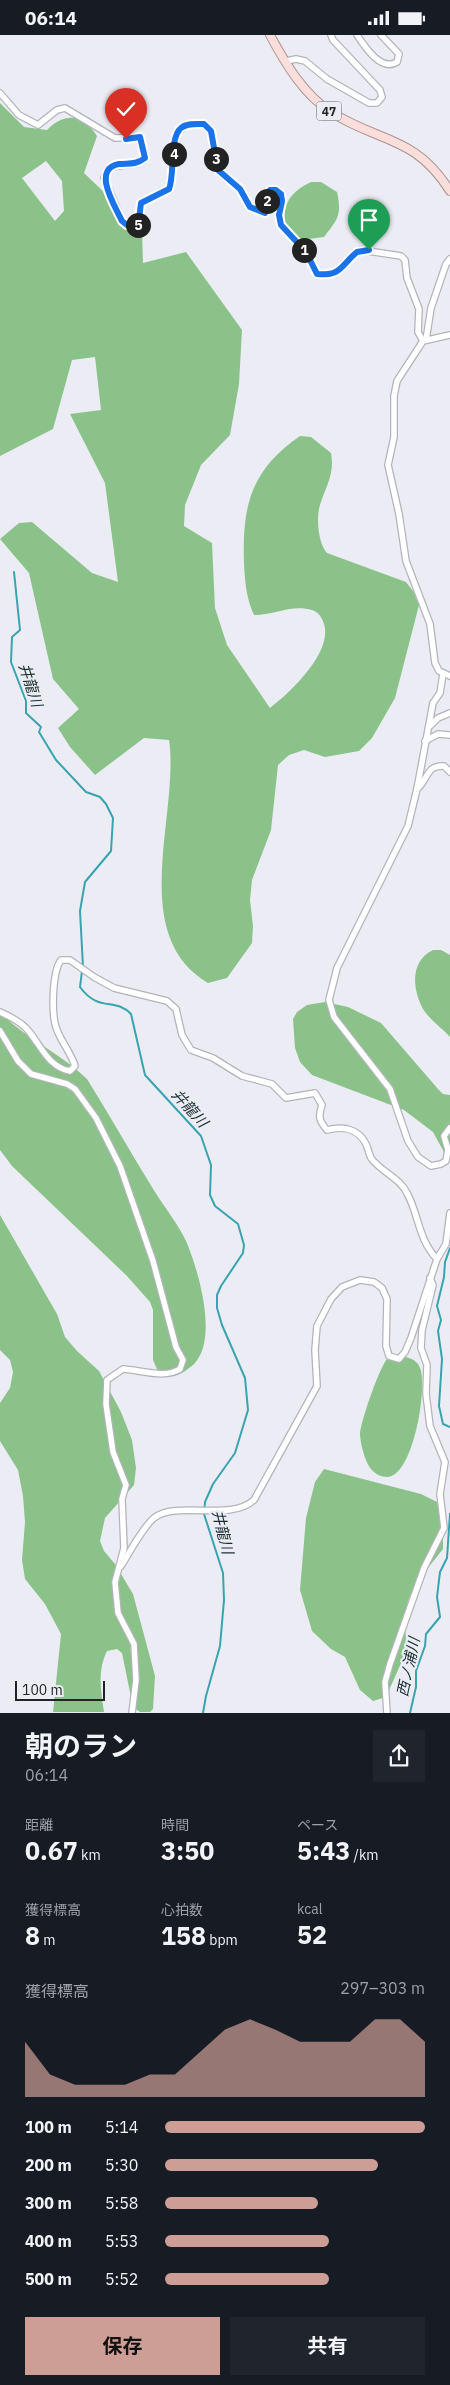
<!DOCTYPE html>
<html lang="ja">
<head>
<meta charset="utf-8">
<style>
	:root { --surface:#171b24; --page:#20242c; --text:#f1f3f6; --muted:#9ea1a6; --accent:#cc9e96 }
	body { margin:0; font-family:"IBM Plex Sans","Noto Sans JP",sans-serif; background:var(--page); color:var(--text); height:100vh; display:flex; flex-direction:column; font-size:19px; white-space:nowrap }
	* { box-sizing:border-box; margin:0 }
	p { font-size:16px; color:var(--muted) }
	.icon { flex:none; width:28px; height:28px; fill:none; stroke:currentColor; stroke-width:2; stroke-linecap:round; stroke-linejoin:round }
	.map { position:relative; height:1678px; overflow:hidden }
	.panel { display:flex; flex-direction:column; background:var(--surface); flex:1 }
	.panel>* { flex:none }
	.scale { position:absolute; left:15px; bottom:12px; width:90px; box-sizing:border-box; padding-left:5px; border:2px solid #242426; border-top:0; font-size:14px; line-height:18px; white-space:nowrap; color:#242426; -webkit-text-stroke:4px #ecedf4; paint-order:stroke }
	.pin { position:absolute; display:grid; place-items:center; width:42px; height:42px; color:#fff; margin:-51px -21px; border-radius:50% 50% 50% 0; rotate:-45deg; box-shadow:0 0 5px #0007 }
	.pin .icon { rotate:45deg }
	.km { position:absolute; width:25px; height:25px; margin:-12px; border-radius:50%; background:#222; color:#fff; font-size:14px; line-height:25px; text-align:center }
	.round { display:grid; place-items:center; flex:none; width:52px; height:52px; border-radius:0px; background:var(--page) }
	.summary { display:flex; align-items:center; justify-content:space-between; height:85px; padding:0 25px }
	h1 { font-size:28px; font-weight:700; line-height:38px }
	.figures { display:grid; grid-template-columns:repeat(3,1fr); gap:8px; height:85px; padding:5px 25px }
	.figures div { display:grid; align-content:center }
	.figures b { font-size:25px; font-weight:700 }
	.figures small { font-size:14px; font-weight:400 }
	.figures p { font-size:14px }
	.chart { height:140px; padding:10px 25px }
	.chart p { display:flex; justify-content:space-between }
	.chart svg { width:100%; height:90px; margin-top:5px; fill:var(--accent); opacity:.7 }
	.button { display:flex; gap:10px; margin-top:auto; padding:10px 25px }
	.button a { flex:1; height:58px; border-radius:0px; background:var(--accent); color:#111; font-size:20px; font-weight:700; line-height:58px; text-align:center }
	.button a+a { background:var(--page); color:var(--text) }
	ul { padding:0 25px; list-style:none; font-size:16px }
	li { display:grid; grid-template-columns:80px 60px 1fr; align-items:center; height:38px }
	li i { height:12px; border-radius:6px; background:var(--accent) }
	.status { display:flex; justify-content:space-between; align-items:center; height:35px; padding:0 25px; background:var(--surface); direction:ltr }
	.status svg { height:14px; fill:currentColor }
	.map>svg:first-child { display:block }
	.forest { fill:#8bc28a; fill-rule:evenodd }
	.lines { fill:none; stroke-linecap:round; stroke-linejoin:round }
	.stream { stroke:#38a4af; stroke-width:2 }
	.minor-casing { stroke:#b3b4bb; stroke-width:8 }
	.major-casing { stroke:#ad8f8d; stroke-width:10 }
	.minor { stroke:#fff; stroke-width:5.5 }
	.major { stroke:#fadedc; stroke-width:8 }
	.route-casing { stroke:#fff; stroke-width:10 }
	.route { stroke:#1a73e8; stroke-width:6 }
	.labels { text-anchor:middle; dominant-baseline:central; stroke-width:4.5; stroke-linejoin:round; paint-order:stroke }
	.shield { fill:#ecedf4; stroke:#606064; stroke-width:1 }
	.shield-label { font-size:12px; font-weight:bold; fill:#242426 }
	.water-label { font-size:15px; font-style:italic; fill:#1a2d2f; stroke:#ecedf4 }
</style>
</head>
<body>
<div class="status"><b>06:14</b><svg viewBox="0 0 49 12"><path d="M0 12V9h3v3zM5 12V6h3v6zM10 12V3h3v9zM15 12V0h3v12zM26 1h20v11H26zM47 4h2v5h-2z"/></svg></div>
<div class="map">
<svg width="450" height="1678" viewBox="0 0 450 1678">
	<rect width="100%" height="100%" fill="#ecedf4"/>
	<g class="forest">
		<path d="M0 68 24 92 47 95C65 77 83 79 97 101L84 138 107 160 131 198 142 197 143 228 186 217 242 295 239 349 230 400 201 430 185 470 184 491 212 508 215 573 227 610 270 673C290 658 333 617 324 589 322 583 319 577 312 575 292 569 274 580 254 580 246 563 245 546 244 528 242 470 251 435 300 401L311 402 331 418C335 439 326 451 320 470 316 483 318 508 327 518L406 547 413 556 419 570 395 663 372 703 359 716 325 722 304 715 289 720 278 730 271 795 252 845 250 865 253 891 252 908 227 943 208 948C126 900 180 778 169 705L144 703 95 740 70 712 58 693 79 674 53 644 29 538 0 504 19 488 32 487 92 538 118 547 105 448 70 379 101 375 95 322 72 325 53 394 0 421ZM46 126 62 146 64 176 55 186 22 143Z"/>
		<path d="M311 147H321L337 157C342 180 338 184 324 202L301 205 287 200C281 173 286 159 311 147Z"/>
		<path d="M433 915H441L450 920V1002C442 993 429 984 423 974 412 954 410 926 433 915Z"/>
		<polygon points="325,967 348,972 381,988 438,1054 443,1059 450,1060 450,1128 433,1097 404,1075 312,1040 300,1027 295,1013 293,984 297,977 307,970"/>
		<path d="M0 978C27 1004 60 1018 87 1044 110 1081 132 1120 155 1157 165 1173 178 1189 186 1206 198 1234 219 1304 194 1329 184 1338 174 1344 160 1341L153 1325V1275L150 1267 127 1241 12 1131 0 1115Z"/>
		<path d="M0 1180 57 1279 65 1302 77 1316 99 1336 121 1377 132 1405 136 1433 134 1450 105 1483 100 1506 104 1516 115 1529 133 1559 155 1641 153 1674 150 1677H140L133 1672 122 1618 117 1614 107 1616C97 1636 101 1657 104 1677H53L61 1599 45 1569 25 1544 22 1525 25 1487 23 1461 18 1435 0 1406V1368L10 1353 13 1337 10 1325 0 1315Z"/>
		<path d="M395 1320C404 1321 417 1323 420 1333 428 1353 413 1442 387 1442 381 1442 375 1439 371 1434 365 1427 360 1407 360 1398 361 1386 380 1330 388 1323 390 1321 393 1321 395 1320Z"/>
		<polygon points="324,1434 421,1459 437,1467 443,1486 443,1514 415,1549 408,1566 405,1584 406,1607 402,1626 386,1662 373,1666 360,1655 345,1622 331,1614 312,1596 300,1555 306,1483 315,1447"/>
	</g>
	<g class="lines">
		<g class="stream">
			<polyline points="14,537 20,595 12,602 11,627 26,666 26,678 41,692 39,697 56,725 86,757 100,762 106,769 113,783 111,816 85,847 80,876 83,932"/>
			<path d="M82 936 80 952C99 978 115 962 131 979L145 1040 201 1101 211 1130 210 1160 215 1171 238 1189 244 1210 243 1218 221 1251 217 1260V1273L222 1290 245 1343 248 1375 235 1418 213 1449 205 1467 204 1479 223 1538 224 1565 220 1611 206 1661 203 1678"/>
			<polyline points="450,1213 445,1227 444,1242 437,1271 441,1285 438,1296 442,1324 439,1371 443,1389 450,1392"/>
			<polyline points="410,1678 416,1652 416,1636 425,1611 426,1599 440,1582 437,1562 440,1537 447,1523 450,1479"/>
		</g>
		<g class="minor-casing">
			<g id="minor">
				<path d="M357 0C365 12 381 37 397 27L399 19 381 0"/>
				<polyline points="286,26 296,24 305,26 327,44 369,68 377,68 382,62 380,55 333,5 331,0"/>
				<path d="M0 58 19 80 38 90 57 75 65 73 115 103 139 102 145 123 138 128 111 132 107 135 104 143 122 185 127 190 138 192 141 168 169 154 177 98 187 90 205 89 211 96 218 135 240 154 250 172 265 177 268 173 267 159 270 155H276L281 159 282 166 279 180 281 190 306 217 317 239C349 241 339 225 361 215L401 221 405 225 407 243 419 274 418 297 423 306"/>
				<polyline points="450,300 423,306 397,346 394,361 394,402 388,430 399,479 406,526 430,589 435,628 439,636 450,641"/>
				<polyline points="426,305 431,273 446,229 450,224"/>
				<polyline points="443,639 440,658 433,668 417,754 408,791 337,933 329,965 334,982 390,1054 408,1106 418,1122 431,1131 441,1129 446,1126 448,1115 444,1101 450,1093"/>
				<polyline points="430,691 438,683 450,678"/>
				<polyline points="425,706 438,699 450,700"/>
				<path d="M417 754C428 745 426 730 444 731L450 737"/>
				<path d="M0 977C9 981 19 986 26 993 40 1008 47 1032 70 1036L75 1031C71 1018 62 1008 57 995 51 981 52 937 61 925H70L94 942 114 953 167 966 176 974 182 1000 191 1015 213 1023 242 1041 272 1049 286 1063 315 1058 322 1070C318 1081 319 1086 327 1095 342 1091 358 1093 366 1109 368 1113 369 1119 371 1123 381 1137 399 1142 407 1158 419 1180 418 1204 437 1224"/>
				<path d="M0 996 18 1026 31 1039 67 1049 75 1054 96 1083 120 1131 153 1226 176 1312 183 1325 180 1334C165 1344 141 1335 123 1334L107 1345 106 1369 113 1417 126 1450 122 1464 124 1513 115 1547 118 1578 134 1609 136 1645 132 1678"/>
				<path d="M121 1531C130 1517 142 1493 154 1483 177 1465 230 1487 254 1465L317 1351 315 1315 317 1291 331 1264 342 1252 360 1245 374 1247 382 1253 387 1264 386 1311 389 1321 399 1324 405 1317 411 1303 437 1224 446 1209 450 1178"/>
				<polyline points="387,1678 385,1647 390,1629 424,1533 444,1493 440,1459 445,1427 430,1391 426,1359 427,1330 421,1313 422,1295 433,1250 430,1243"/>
			</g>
		</g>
		<g class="major-casing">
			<path id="major" d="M270 0C285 28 304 60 331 77 379 108 415 100 450 156"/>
		</g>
		<use href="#minor" class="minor"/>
		<use href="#major" class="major"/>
	</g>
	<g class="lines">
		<g class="route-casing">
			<path id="route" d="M126 104 140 102 145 123C136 130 129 128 119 129 91 134 115 171 122 186L127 190 138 192 141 168 169 154C175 140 169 103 181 93 187 88 197 89 204 89L211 96 218 135 240 154 250 172 265 178 268 173 267 159 270 155H276L281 159 282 166 279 180 281 190 306 217 317 239C342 241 340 231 357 217L369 215"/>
		</g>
		<use href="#route" class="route"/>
	</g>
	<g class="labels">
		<rect class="shield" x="316.5" y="66.5" width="25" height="19" rx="4"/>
		<g class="shield-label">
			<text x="329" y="76">47</text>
		</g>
		<g class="water-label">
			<text transform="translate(31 650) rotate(72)">井龍川</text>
			<text transform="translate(190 1073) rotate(48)">井龍川</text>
			<text transform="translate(223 1497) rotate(76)">井龍川</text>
			<text transform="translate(408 1632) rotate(-78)">西ノ浦川</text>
		</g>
	</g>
</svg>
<div class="scale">100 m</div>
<div class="pin" style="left:369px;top:215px;background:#1e9e55"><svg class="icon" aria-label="arrive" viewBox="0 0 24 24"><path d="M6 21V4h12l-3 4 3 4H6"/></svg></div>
<div class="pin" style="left:126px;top:104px;background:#d93025"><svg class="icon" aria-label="check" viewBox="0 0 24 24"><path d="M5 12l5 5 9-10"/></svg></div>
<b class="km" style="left:304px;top:215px">1</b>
<b class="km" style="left:267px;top:166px">2</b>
<b class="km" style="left:216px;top:124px">3</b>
<b class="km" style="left:174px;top:119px">4</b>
<b class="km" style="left:138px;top:190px">5</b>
</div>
<section class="panel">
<div class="summary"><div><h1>朝のラン</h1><p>06:14</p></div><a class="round"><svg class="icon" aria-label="share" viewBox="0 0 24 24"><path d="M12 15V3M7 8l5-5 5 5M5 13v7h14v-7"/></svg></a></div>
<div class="figures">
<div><p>距離</p><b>0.67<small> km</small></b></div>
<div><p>時間</p><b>3:50</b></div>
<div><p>ペース</p><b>5:43<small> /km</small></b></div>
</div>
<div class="figures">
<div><p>獲得標高</p><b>8<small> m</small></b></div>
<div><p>心拍数</p><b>158<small> bpm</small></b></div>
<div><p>kcal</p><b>52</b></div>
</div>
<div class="chart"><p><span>獲得標高</span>297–303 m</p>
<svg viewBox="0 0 160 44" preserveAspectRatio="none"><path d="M0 44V17L10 33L20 38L30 38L40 38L50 33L60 33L70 22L80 11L90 6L100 11L110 17L120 17L130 17L140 6L150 6L160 17V44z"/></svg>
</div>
<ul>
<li><b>100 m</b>5:14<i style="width:100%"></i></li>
<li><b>200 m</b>5:30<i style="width:82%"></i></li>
<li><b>300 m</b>5:58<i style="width:59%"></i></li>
<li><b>400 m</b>5:53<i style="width:63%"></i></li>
<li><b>500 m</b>5:52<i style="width:63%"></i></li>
</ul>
<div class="button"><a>保存</a><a>共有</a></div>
</section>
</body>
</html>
